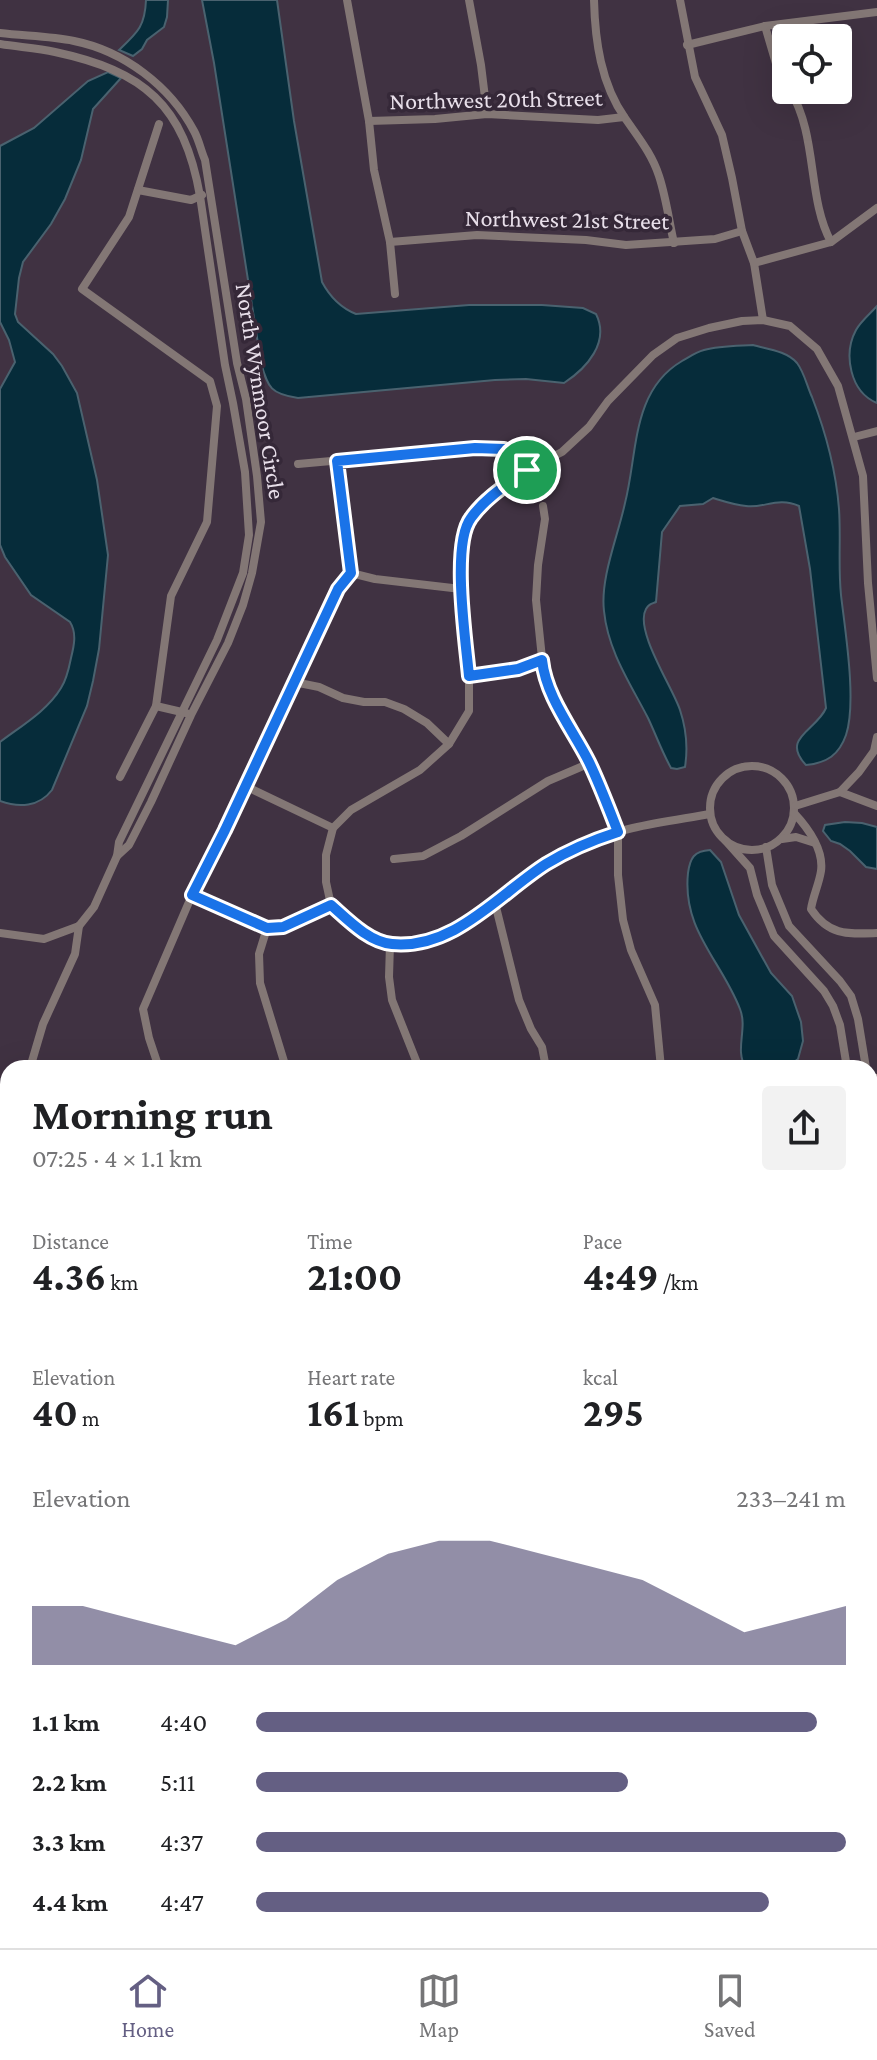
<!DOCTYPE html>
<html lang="en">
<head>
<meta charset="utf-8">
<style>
	:root { --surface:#fff; --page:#f2f2f2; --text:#202124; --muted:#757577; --line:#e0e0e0; --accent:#645f83 }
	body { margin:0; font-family:"Crimson Pro",serif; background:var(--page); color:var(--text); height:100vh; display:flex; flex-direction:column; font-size:30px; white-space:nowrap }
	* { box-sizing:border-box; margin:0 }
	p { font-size:26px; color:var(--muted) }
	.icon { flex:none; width:44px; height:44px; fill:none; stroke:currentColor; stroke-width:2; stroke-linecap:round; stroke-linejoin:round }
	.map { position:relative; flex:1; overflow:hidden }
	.details { position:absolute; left:0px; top:1060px; width:878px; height:888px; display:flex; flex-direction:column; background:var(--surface); border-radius:24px 24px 0 0; box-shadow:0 8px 32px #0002 }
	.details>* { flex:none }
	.controls { position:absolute; left:772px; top:24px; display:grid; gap:16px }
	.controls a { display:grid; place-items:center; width:80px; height:80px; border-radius:8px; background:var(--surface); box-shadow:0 8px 32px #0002; font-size:40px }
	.pin { position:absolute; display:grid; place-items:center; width:68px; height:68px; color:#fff; margin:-34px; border:4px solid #fff; border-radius:50%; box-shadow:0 2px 8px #0007 }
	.round { display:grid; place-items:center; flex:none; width:84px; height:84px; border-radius:8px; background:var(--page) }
	.summary { display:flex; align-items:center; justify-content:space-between; height:136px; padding:0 32px }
	h1 { font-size:44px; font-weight:700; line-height:60px }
	.figures { display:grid; grid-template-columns:repeat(3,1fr); gap:12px; height:136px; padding:8px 32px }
	.figures div { display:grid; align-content:center }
	.figures b { font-size:40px; font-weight:700 }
	.figures small { font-size:22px; font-weight:400 }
	.figures p { font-size:22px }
	.chart { height:224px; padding:16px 32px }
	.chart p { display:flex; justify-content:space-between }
	.chart svg { width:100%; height:144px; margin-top:8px; fill:var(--accent); opacity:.7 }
	ul { padding:0 32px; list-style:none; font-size:26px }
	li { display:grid; grid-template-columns:128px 96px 1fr; align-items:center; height:60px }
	li i { height:20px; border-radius:10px; background:var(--accent) }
	.dock { display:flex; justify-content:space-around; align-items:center; height:112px; border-top:2px solid var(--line); background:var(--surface); font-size:22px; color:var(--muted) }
	.dock a { display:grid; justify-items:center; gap:4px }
	.dock .selected { color:var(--accent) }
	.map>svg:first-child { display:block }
	.green { fill:#52563f }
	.forest { fill:#6e7453 }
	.water { fill:#062c3a; stroke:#4a626f; stroke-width:2 }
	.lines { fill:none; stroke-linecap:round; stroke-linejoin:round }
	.stream { stroke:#4a626f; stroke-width:3 }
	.minor { stroke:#837775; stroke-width:8 }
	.secondary { stroke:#ad9a97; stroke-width:12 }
	.motorway { stroke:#ebcec8; stroke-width:14 }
	.route-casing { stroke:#fff; stroke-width:16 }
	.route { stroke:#1a73e8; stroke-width:10 }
	.labels { text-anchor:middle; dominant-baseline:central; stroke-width:7; stroke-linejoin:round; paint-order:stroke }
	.street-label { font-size:24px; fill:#e8dfea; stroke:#352838 }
</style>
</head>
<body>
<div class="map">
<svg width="877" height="1948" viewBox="0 0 877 1948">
	<rect width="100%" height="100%" fill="#403242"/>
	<polygon class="green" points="877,1117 877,1948 293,1948 291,1940 870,1940 870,1118"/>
	<g class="forest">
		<polygon points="877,1188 877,1324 870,1330 870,1190"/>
		<polygon points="870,1577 877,1589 877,1696 870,1711"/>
		<polygon points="296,1940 810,1940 809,1948 298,1948"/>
	</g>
	<g class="water">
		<path d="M146 0H168L167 17 164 27 147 40 142 49 133 56 119 50C138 32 145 26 146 0Z"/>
		<path d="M202 0H277L294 121 322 282C330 297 341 308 356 314L469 305H542L583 308 596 314C610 342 587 368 564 383L526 379 495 380 298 398C271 394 268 388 261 363L214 63Z"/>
		<path d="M108 72 121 78 93 109 81 160 65 199 51 224 23 262 19 278 15 314 18 322 53 354 62 366 77 393 97 480 108 555 99 649 93 681 87 706 52 790C39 807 19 808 0 801V742C21 726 47 711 61 688 67 679 69 668 71 658 74 646 77 633 70 622L31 595 5 557 0 545V389L15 362 9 340 0 322V146L34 128 88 81Z"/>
		<path d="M877 306V403C850 392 843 354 856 330 861 321 870 314 877 306Z"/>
		<path d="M753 345C767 349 787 351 797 363 804 372 807 386 812 397 826 433 836 471 839 509 841 538 838 566 841 595 845 630 857 702 846 735 839 755 827 763 806 765 780 738 817 730 826 708L810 569 799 506C778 496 763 509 746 506 735 505 723 501 713 498L703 504 680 506 662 532 656 602C651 604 649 604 646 609 634 630 673 688 680 710 686 728 688 748 685 767L677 769 671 768C662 752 656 735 648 718 630 683 608 651 604 611 600 578 618 536 625 503 638 453 631 391 682 361 689 357 696 352 704 350 719 346 737 346 753 345Z"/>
		<polygon points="845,822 862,823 877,827 877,869 866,867 850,851 840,844 831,841 823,831 825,825"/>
		<path d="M710 850 721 862 739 915 771 973 792 996 801 1022 803 1041 798 1059 786 1068H746C734 1050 748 1029 740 1009 721 960 682 930 688 873 690 858 694 851 710 850Z"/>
		<polygon points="877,1142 877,1177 870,1178 870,1143"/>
	</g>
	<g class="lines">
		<polyline class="stream" points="174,1940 176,1948"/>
		<g class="minor">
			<polyline points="347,0 369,121 374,170 390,242 395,294"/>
			<polyline points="469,0 481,65 487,114"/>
			<path d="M594 0C595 41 601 84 625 118 638 137 652 154 659 176 666 197 669 221 674 243"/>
			<polyline points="680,0 695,77 722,135 732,178 742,231 754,263 763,320"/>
			<polyline points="765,26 777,67 786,83"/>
			<path d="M0 33C24 36 50 36 74 41 124 51 170 86 194 131 199 140 201 151 205 160L237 363 246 399 257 476 261 522 252 573 243 605 228 643 191 715 151 802 129 845 117 856"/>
			<path d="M0 44C18 47 37 48 55 52 144 71 184 105 200 196L225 365 233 403 245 472 249 535 243 573 217 640 119 842 117 856 94 907 79 926 44 939 0 933"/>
			<polyline points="687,45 765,26 877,12"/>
			<path d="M790 90C818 136 807 198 831 242"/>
			<polyline points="369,121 435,119 487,114 598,120 624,117"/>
			<polyline points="159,124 129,217 82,289 210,381 217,406 207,522 171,596 156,706 186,713"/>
			<polyline points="138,190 191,200 202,195"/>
			<polyline points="390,242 477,235 586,240 626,245 715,239 742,231"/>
			<polyline points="754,263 831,242 877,208"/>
			<polyline points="854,437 877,431"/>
			<polyline points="298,464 475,448 504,449 527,470"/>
			<polyline points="543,506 545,519 538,565 536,600 543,668 553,698 590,763 618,832 618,875 623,920 631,950 655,1005 661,1068"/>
			<polyline points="351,573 375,579 461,589"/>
			<polyline points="469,676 518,669 542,660"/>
			<polyline points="294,682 319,687 343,698 364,702 385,702 404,709 427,723 449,744"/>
			<circle cx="752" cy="808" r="42"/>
			<polyline points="120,777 156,706"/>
			<polyline points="245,786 333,828"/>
			<polyline points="840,792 877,806"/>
			<polyline points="795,806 840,792 859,772 874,751 877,737"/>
			<path d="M794 813C808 828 824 849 821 871 819 884 813 896 811 909 829 936 848 934 877 933"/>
			<polyline points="782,839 796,837 815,843"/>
			<polyline points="725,840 750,868 757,895 774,936 824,991 833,1006 840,1025 847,1068"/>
			<polyline points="766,847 772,885 789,926 840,981 851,996 858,1019 866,1068"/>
			<polyline points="394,859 423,856 461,836 548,781 590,763"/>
			<path d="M192 895 267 928 283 927 331 905C348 920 365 937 387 943 436 957 505 894 542 867 555 858 571 850 585 843 620 827 672 821 710 814"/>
			<polyline points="495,903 519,1000 531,1029 542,1047 546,1068"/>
			<polyline points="331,905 326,882 326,855 333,828 351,810 420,770 449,744 469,711 469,681 461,592 463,535 470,519 496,492 527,470 562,452 589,427 608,401 653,355 677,338 709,328 742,321 763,320 790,326 817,349 838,386 863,476 868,583 877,678"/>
			<polyline points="267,928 259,954 260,983 286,1068"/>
			<polyline points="390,944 389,977 392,1000 419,1068"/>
			<polyline points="30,1068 43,1024 75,954 79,926"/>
			<polyline points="159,1068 149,1038 143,1009 192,895 225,830 338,589 351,573 337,461"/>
		</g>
		<g class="secondary">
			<polyline points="870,1081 877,1080"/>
			<polyline points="870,1105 877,1104"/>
			<polyline points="0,1226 8,1222"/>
			<polyline points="0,1243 8,1242"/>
		</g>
		<g class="motorway">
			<polyline points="0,1321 8,1341"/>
			<polyline points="0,1395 8,1414"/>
			<polyline points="211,1940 213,1948"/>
			<polyline points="237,1940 240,1948"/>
		</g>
	</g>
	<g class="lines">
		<g class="route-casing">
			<path id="route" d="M475 448 504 449 527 470C508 484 485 498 471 518 451 544 466 642 469 676L518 669 542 660C546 697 573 730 589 762 600 785 609 809 618 832 593 840 569 850 546 864 499 894 454 950 392 944 369 942 348 920 331 905L283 927 267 928 192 895 225 830 338 589 351 573 337 461Z"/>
		</g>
		<use href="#route" class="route"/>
	</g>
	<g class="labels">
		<g class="street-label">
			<text transform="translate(496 99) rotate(-1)">Northwest 20th Street</text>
			<text transform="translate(567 219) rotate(1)">Northwest 21st Street</text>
			<text transform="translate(261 391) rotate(81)">North Wynmoor Circle</text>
		</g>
	</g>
</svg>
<div class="controls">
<a><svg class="icon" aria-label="locate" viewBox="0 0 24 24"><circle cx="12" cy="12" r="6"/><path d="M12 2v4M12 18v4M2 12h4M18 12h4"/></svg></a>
</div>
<div class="pin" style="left:527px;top:470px;background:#1e9e55"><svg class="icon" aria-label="arrive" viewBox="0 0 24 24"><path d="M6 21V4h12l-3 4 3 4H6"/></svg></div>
<section class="details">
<div class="summary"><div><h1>Morning run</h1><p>07:25 · 4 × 1.1 km</p></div><a class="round"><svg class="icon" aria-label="share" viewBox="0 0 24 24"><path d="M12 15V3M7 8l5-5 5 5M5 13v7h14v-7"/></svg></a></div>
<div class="figures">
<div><p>Distance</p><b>4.36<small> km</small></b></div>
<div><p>Time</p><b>21:00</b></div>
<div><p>Pace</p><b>4:49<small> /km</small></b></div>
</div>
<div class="figures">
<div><p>Elevation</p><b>40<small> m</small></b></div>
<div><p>Heart rate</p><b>161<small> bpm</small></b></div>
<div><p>kcal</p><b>295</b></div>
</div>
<div class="chart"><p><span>Elevation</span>233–241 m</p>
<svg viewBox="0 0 160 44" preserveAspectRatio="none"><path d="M0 44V26L10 26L20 30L30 34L40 38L50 30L60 18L70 10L80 6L90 6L100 10L110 14L120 18L130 26L140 34L150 30L160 26V44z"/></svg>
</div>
<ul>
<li><b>1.1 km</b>4:40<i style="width:95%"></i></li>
<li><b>2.2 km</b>5:11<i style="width:63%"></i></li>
<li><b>3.3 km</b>4:37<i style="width:100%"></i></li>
<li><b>4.4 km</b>4:47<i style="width:87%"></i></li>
</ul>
</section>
</div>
<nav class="dock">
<a class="selected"><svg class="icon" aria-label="home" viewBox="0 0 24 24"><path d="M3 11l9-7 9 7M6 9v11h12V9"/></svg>Home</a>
<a><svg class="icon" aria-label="map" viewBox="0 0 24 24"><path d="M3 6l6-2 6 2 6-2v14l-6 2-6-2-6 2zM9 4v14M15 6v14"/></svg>Map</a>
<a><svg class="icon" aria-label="saved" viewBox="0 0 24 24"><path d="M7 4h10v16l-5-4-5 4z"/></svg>Saved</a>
</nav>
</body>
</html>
